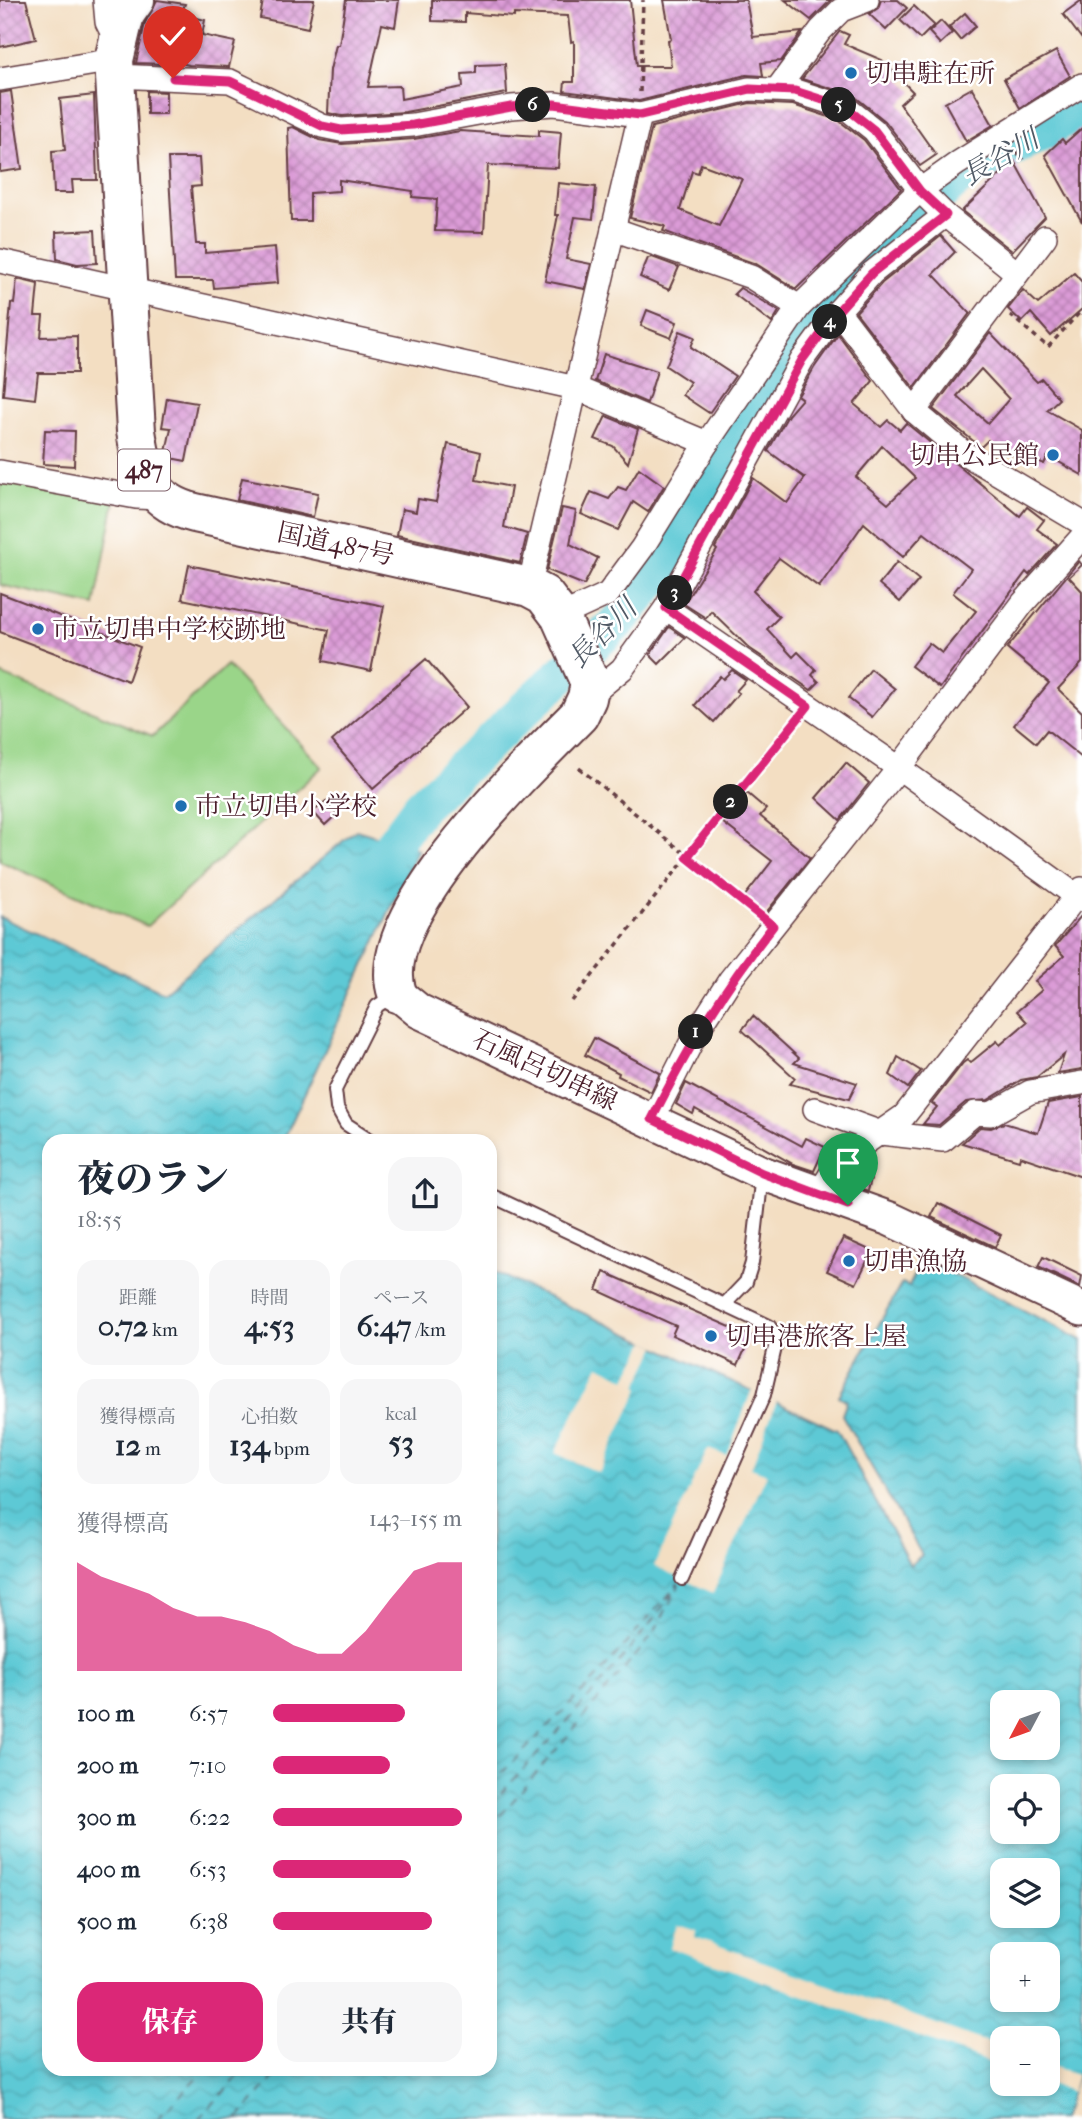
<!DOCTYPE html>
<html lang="ja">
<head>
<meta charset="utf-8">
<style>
	:root { --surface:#fff; --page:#f6f6f7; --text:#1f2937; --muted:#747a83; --accent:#db2777 }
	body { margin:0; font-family:"IM FELL French Canon","Noto Serif JP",serif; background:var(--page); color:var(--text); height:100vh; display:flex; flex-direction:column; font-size:26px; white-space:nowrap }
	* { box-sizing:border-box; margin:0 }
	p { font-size:23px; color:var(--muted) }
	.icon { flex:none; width:38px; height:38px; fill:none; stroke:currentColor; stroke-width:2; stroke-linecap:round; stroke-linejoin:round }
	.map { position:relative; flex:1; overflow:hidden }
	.side { position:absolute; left:42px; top:1134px; width:455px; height:942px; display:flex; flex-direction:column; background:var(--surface); border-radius:21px; box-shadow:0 4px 10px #0003 }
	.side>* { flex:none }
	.needle { width:46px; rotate:229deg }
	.controls { position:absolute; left:990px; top:1690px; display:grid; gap:14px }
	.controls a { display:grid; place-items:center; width:70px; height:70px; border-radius:14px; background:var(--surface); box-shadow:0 4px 10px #0003; font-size:35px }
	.pin { position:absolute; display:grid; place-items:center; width:60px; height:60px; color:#fff; margin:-72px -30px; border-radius:50% 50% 50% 0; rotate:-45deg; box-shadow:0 0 7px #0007 }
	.pin .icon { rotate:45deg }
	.km { position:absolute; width:35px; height:35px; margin:-18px; border-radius:50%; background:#222; color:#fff; font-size:19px; line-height:35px; text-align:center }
	.round { display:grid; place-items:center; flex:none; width:74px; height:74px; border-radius:21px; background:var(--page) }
	.head { display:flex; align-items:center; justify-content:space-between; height:119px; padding:0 35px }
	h1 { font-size:38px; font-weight:800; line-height:52px }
	.figures { display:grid; grid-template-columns:repeat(3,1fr); gap:10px; height:119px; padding:7px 35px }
	.figures div { display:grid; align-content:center; border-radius:18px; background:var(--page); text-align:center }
	.figures b { font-size:30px; font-weight:800 }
	.figures small { font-size:19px; font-weight:400 }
	.figures p { font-size:19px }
	.chart { height:196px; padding:14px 35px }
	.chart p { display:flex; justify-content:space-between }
	.chart svg { width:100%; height:126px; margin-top:7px; fill:var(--accent); opacity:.7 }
	.button { display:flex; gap:14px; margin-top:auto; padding:14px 35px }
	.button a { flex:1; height:80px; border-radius:21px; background:var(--accent); color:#fff; font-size:28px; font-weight:800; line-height:80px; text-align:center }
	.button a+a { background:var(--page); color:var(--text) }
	ul { padding:0 35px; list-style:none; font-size:23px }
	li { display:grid; grid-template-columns:112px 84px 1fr; align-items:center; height:52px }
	li i { height:18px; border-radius:9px; background:var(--accent) }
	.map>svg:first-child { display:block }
	.pitch { fill:#9ad589; stroke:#727a5a; stroke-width:2 }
	.water { fill:url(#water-waves); stroke:#547480; stroke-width:2; fill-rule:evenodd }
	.pier { fill:#f3dec2 }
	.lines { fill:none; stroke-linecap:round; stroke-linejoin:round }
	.river { stroke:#5dc9d5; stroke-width:37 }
	.ferry { stroke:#515a66; stroke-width:2; stroke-dasharray:9 7; stroke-linecap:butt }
	.building { fill:url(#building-cross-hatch); fill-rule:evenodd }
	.service-casing { stroke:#633c42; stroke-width:16 }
	.minor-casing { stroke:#633c42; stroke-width:26 }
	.secondary-casing { stroke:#633c42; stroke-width:37 }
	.trunk-casing { stroke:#633c42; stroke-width:42 }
	.path { stroke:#633c42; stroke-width:3.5; stroke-dasharray:5 5; stroke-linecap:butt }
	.service { stroke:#fff; stroke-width:12 }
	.minor { stroke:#fff; stroke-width:23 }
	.secondary { stroke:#fff; stroke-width:33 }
	.trunk { stroke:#fff; stroke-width:38 }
	.route-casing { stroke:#fff; stroke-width:14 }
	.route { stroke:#db2777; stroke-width:9 }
	.poi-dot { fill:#1f6fb2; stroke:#fff; stroke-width:2.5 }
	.labels { text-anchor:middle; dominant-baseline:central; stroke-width:5; stroke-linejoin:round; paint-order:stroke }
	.shield { fill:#fff; stroke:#80626b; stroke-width:2 }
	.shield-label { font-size:24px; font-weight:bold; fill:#4a1f2b }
	.poi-label { font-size:26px; fill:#4a1f2b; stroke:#fff; text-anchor:start }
	.street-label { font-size:26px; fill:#4a1f2b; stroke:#fff }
	.water-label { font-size:28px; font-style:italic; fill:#515a66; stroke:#fff }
</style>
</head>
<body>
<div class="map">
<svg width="1082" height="2119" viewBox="0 0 1082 2119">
	<defs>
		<pattern id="water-waves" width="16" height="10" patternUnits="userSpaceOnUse" patternTransform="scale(1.75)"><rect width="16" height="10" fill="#5dc9d5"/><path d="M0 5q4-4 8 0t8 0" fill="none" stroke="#52acb7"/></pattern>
		<pattern id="building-cross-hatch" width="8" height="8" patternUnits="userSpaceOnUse" patternTransform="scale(1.75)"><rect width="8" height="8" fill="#db9bd7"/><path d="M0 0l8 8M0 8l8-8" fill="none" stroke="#b47eaf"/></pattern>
	</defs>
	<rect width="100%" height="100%" fill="#fff"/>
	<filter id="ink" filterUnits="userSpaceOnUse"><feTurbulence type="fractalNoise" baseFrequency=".0143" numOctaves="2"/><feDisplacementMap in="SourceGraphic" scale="14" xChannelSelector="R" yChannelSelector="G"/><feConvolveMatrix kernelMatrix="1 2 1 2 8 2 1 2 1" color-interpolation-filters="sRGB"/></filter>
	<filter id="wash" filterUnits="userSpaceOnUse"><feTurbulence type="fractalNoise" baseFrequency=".00686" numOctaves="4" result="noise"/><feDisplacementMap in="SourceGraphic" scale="28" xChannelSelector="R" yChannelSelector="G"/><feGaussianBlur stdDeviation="1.57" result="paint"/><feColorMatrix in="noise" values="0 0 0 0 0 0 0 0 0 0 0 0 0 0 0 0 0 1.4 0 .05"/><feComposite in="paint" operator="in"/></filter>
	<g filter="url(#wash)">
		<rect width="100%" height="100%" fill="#f3dec2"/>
		<g class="pitch">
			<polygon points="0,477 115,500 95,606 0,585"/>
			<polygon points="227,665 322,767 147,926 0,861 0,674 153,736"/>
		</g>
		<path class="water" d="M356 830 418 849 283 1141H49V2068H490V1270L837 1430 910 1565 922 1555 842 1415 847 1401 839 1396 902 1283 909 1286 923 1259 1082 1340V2063L1062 2119H0V917L164 992ZM1003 1703H1048V1748H1003ZM1003 1787H1048V1832H1003ZM1003 1871H1048V1916H1003ZM1003 1955H1048V2000H1003ZM1003 2039H1048V2084H1003Z"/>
		<g class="pier">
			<polygon points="646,1341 657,1346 637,1386 640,1388 599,1473 555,1453 599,1365 626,1379"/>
			<polygon points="752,1389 777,1401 751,1468 767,1474 713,1593 654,1566 708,1449 727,1456"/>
			<polygon points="677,1924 696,1930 695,1937 1003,2048 1003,2067 670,1948"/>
			<polygon points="1048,2065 1077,2075 1072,2092 1048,2083"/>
		</g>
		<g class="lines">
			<polyline class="river" points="364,883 421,806 620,620 662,569 807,322 851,273 965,172 1052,127 1082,106"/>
			<g class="ferry">
				<polyline points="490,1785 597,1677 678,1584"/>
				<path d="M490 1805C556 1734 623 1664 679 1584"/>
				<polyline points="490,1828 652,1636 679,1586"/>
				<polyline points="157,2119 207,2068"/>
				<polyline points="199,2119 246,2068"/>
				<polyline points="238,2119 282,2068"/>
			</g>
		</g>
		<g id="blocks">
			<g class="building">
				<polygon points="0,0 26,0 36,39 0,47"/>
				<polygon points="157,0 185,4 181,14 205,20 202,35 235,42 229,67 189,65 167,60 166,64 136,63 145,23"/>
				<polygon points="263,0 314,0 308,28 260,18"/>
				<polygon points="346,0 399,0 395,27 382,24 368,87 400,86 401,99 463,87 462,74 476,73 476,65 505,64 507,93 405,112 342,116 328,113 330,70 336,45 339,45"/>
				<polygon points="432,0 630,0 637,66 671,66 668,40 671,39 664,0 746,0 753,37 802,32 781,61 761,63 763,76 746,75 639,101 564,91 565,82 574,82 574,41 571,42 568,16 514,14 514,17 465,13 465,22 432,21"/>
				<polygon points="785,0 831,0 811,20"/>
				<polygon points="881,0 898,0 907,8 886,30 869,14 878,8"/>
				<polygon points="1082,0 1082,39 1063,14"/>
				<polygon points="914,6 934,25 920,39 900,20"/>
				<polygon points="965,13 976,26 960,40 949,27"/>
				<polygon points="941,21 952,33 940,44 929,32"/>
				<polygon points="840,31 849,35 844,44 882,60 913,92 900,104 936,155 920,166 885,121 854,96 802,79"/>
				<polygon points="1056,51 1070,76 1020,108 1004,79"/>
				<polygon points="972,88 993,125 966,141 945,103"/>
				<polygon points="11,91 22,169 0,172 0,93"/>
				<polygon points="147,91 166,92 166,114 147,114"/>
				<polygon points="94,95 97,180 72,180 73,193 54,193 52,151 65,150 60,99"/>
				<path d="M750 103 793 105 838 120 864 140 901 189 796 289 756 264 663 231 665 226 630 218 652 127ZM701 164 742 179 719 226 680 210 692 171 698 173Z"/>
				<polygon points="293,127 319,140 342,144 414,139 460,131 539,136 539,130 561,132 558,168 488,165 484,232 435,231 437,199 412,197 413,191 339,180 339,191 310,193 310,221 291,221 288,128"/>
				<polygon points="1082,128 1082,222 1045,155 1062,139 1065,143"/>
				<polygon points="168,158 199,158 201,186 191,187 196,244 205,244 205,253 275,247 278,283 214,288 213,280 175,280"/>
				<polygon points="1014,161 1045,217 1012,251 962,211"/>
				<polygon points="558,183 596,187 593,219 575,217 566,259 591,264 585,289 545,281 558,215 555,215"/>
				<polygon points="95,230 97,263 77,264 57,259 56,232"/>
				<polygon points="941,236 955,252 933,274 970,313 914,388 856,312 882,283"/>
				<polygon points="652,257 679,267 669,290 640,277 648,258"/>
				<polygon points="1074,273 1082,282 1082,309 1051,336 1031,313 1022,322 1008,309 1023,290 1038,304"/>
				<polygon points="17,279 38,284 35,316 43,316 41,337 77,336 77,373 38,373 35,399 3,395 11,303 14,304"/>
				<polygon points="740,288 779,311 772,323 734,294"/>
				<polygon points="647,310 677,322 671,338 641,326"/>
				<polygon points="680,331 695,337 691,347 735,376 709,413 682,395 690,382 666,366"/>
				<path d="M990 333 1037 382 1042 379 1059 399 1047 410 1082 430V475L1048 456 1044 464 1017 449 1012 455 1007 451 1004 454 988 440 981 447 933 409ZM981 369 1009 399 988 423 957 396Z"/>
				<path d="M838 334 873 381 854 404 881 427 888 420 900 430 906 423 1020 516 1027 507 1044 520 1037 529 1057 544 1029 575 1026 572 940 688 911 666 929 643 942 653 976 611 953 593 971 569 924 533 903 557 864 523 819 587 779 558 753 591 779 617 767 629 793 657 798 652 816 670 812 675 819 682 811 690 749 648 711 611 706 618 684 604 717 550 715 548 753 478 787 503 805 478 768 451 788 415 802 399 798 396 814 368ZM882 446 915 478 888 504 856 477Z"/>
				<polygon points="604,354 657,371 647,403 595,381"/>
				<polygon points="167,398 197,403 186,461 165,457 171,428 162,427"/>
				<polygon points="606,416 638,429 628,463 613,446 595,439"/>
				<polygon points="45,430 75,431 74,466 43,464"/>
				<polygon points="448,444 481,452 476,480 511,487 504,527 527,534 520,563 397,535 402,509 416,512 418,499 436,502"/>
				<polygon points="639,468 664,486 648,512 633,502 618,530 581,514 591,492 609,499 618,487 626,490"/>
				<polygon points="242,478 318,493 313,517 237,500"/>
				<polygon points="562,508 576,511 570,544 598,558 584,585 547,570"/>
				<polygon points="1079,561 1082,565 1069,577 1082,591 1082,663 1058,689 1082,712 1082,758 1047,730 1036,743 1014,725 1049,683 1007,648"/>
				<polygon points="897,562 919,580 900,602 879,584"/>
				<polygon points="189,565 384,606 371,671 323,661 329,630 182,599"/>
				<polygon points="0,593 140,647 128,681 0,632"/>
				<polygon points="669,627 685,638 659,664 650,655"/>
				<polygon points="426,659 467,707 373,789 332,741"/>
				<polygon points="871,669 895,689 872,717 848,698"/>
				<polygon points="732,670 746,680 736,691 739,693 714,722 695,705 720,676 723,679"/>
				<polygon points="846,763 869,783 840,820 816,798"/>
				<polygon points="747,793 766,809 760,816 810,858 765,914 744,897 772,861 722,822"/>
				<polygon points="326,801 337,814 325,825 313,812"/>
				<polygon points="1082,915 1082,1069 1058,1073 1064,1055 1037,1077 1021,1080 988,1100 966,1102 939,1125 923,1124 937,1107 932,1103 963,1063 967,1060 970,1063 997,1041 1000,1045 1027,1022 1017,1011 1042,990 1035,981 1064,956 1055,946"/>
				<polygon points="753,1016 799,1058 794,1063 857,1083 849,1099 790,1084 795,1078 742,1030"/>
				<polygon points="594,1038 660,1073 651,1092 618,1076 619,1073 585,1055"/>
				<polygon points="898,1057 921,1071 908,1088 890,1075"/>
				<polygon points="686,1083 802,1146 806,1138 825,1147 814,1171 793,1164 695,1109 693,1114 676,1104"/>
				<polygon points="1082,1097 1082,1177 1020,1156 1019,1160 962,1143 980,1127 991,1128 1004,1123 1038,1133 1048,1103"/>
				<polygon points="850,1170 871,1179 868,1191 845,1182"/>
				<polygon points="938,1203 1001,1235 995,1247 931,1217"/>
				<polygon points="843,1238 872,1251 856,1284 827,1271"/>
				<polygon points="1043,1257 1082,1276 1080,1287 1038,1267"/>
				<polygon points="604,1272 751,1336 738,1365 672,1335 676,1326 597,1290"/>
			</g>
		</g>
	</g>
	<g filter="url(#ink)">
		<use href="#blocks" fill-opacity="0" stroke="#633c42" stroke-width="2"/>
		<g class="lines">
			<g class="service-casing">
				<g id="service">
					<polyline points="372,1141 346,1124 337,1108 335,1090 377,1006 394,995"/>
					<polyline points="490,1195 769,1326 777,1339 764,1395 682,1579"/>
					<polyline points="725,1304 746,1282 752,1263 762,1174"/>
				</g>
			</g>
			<g class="minor-casing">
				<g id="minor">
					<polyline points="105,0 107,22 116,40"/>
					<polyline points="115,76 230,81 322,126 341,130 413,125 511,107 554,104 640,115 749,89 795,91 845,107 874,130 920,190 945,215 872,273 838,311 802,360 666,608 622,669 587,698"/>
					<polyline points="0,79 114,60"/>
					<polyline points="778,88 820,31 841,10 867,0"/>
					<polyline points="945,215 1017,273"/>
					<polyline points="613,229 751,277 799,307"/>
					<polyline points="0,261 576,388 707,443"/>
					<polyline points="838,311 914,411 964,453 1082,523"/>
					<polyline points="914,411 1045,237"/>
					<polyline points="0,472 136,497 160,498"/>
					<polyline points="529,587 640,115"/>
					<polyline points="666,608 899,768 1082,900"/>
					<polyline points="560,616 608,594 642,548 707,443 799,307 920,190 958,163 1082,85"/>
					<polyline points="815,1109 881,1133 943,1140 975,1113 991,1114 1030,1092 1082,1083"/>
					<polyline points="652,1120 696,1033 730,980 899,768 1023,603 1082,537"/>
					<polyline points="818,1195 839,1161 904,1116 1082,889"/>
				</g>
			</g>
			<g class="secondary-casing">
				<polyline id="secondary" points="397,993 419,1011 762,1173 890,1219 1082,1309"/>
			</g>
			<g class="trunk-casing">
				<path id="trunk" d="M135 0 125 14 114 60 136 431C143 474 149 502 195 513L529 587 544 595 560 616 590 683 587 698 579 715C528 767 370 916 397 993"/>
			</g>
			<g class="path">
				<polyline points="640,92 643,0"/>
				<polyline points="1016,151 1023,160"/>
				<polyline points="1010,315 1048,347 1080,312 1082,315"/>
				<polyline points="579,768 758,913"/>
				<polyline points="572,1001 796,721"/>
			</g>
			<use href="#service" class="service"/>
			<use href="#minor" class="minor"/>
			<use href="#secondary" class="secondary"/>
			<use href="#trunk" class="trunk"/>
		</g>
	</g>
	<g class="lines" filter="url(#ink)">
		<g class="route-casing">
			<path id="route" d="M173 78 230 81 322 126 341 130 413 125 511 107 554 104 640 115 750 89 795 91 845 107 874 130 920 191 946 215 872 273 838 311 802 360 666 608 808 706 687 857 773 926C722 991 689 1046 652 1119L762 1173 848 1205"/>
		</g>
		<use href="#route" class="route"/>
	</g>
	<g class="poi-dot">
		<circle cx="851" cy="73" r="7"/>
		<circle cx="1053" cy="455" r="7"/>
		<circle cx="38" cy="629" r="7"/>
		<circle cx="181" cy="806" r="7"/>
		<circle cx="849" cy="1261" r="7"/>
		<circle cx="711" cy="1336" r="7"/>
	</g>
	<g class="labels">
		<rect class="shield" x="118" y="449.5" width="52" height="41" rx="5"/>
		<g class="shield-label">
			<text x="144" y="470">487</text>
		</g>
		<g class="poi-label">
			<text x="865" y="73">切串駐在所</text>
			<text x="1039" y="455" text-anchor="end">切串公民館</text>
			<text x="52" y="629">市立切串中学校跡地</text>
			<text x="195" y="806">市立切串小学校</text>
			<text x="863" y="1261">切串漁協</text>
			<text x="725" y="1336">切串港旅客上屋</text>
		</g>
		<g class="street-label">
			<text transform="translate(336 544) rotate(12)">国道487号</text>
			<text transform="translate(545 1070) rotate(25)">石風呂切串線</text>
		</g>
		<g class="water-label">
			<text transform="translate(1000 157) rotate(-30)">長谷川</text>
			<text transform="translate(602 633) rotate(-45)">長谷川</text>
		</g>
	</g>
</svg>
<div class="controls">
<a><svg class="needle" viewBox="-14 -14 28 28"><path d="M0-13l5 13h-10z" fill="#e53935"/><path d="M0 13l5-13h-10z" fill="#747a83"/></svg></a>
<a><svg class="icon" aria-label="locate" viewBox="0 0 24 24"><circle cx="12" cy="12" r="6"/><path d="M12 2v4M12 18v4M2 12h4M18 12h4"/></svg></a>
<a><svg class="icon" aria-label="layers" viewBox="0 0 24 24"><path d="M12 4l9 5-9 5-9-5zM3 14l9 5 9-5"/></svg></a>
<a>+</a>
<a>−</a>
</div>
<div class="pin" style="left:848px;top:1205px;background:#1e9e55"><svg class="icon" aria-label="arrive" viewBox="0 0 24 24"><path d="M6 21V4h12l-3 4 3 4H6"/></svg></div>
<div class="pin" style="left:173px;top:78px;background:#d93025"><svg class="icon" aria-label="check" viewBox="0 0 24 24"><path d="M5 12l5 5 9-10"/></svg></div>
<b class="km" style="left:696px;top:1032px">1</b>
<b class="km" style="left:731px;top:802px">2</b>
<b class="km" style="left:675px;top:593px">3</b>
<b class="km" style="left:830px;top:322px">4</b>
<b class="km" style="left:839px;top:105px">5</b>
<b class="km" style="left:533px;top:105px">6</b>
<section class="side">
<div class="head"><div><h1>夜のラン</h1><p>18:55</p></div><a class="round"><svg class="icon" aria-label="share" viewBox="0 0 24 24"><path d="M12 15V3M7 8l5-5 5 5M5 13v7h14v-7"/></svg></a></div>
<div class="figures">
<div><p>距離</p><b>0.72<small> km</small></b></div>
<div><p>時間</p><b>4:53</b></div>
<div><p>ペース</p><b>6:47<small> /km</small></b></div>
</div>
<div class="figures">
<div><p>獲得標高</p><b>12<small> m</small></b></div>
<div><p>心拍数</p><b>134<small> bpm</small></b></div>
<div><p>kcal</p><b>53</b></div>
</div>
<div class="chart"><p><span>獲得標高</span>143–155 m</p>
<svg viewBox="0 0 160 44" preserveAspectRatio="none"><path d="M0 44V6L10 11L20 14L30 17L40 22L50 25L60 25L70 27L80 30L90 35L100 38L110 38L120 30L130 19L140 9L150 6L160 6V44z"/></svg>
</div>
<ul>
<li><b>100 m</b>6:57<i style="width:70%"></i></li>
<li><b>200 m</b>7:10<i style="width:62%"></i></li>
<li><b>300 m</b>6:22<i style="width:100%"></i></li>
<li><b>400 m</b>6:53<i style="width:73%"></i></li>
<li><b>500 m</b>6:38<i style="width:84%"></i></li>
</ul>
<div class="button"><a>保存</a><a>共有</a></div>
</section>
</div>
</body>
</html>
